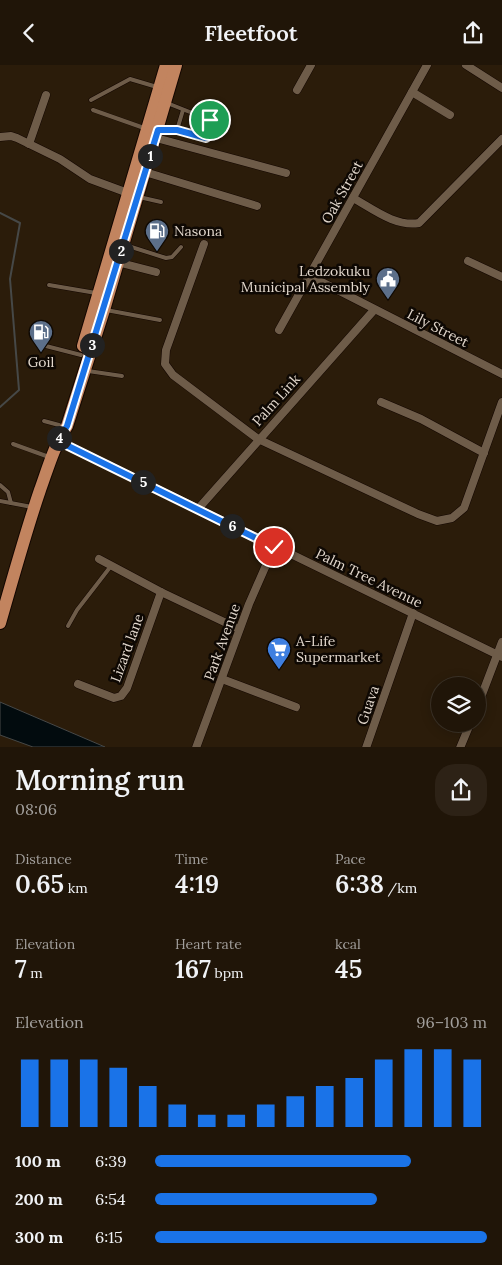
<!DOCTYPE html>
<html lang="en">
<head>
<meta charset="utf-8">
<style>
	:root { --surface:#201508; --page:#2d2216; --text:#f1f3f6; --muted:#a29f9c; --line:#3d3429; --accent:#1a73e8 }
	body { margin:0; font-family:Lora,serif; background:var(--page); color:var(--text); height:100vh; display:flex; flex-direction:column; font-size:19px; white-space:nowrap }
	* { box-sizing:border-box; margin:0 }
	p { font-size:16px; color:var(--muted) }
	.icon { flex:none; width:28px; height:28px; fill:none; stroke:currentColor; stroke-width:2; stroke-linecap:round; stroke-linejoin:round }
	.map { position:relative; height:682px; overflow:hidden }
	.drawer { display:flex; flex-direction:column; background:var(--surface); flex:1 }
	.drawer>* { flex:none }
	.buttons { position:absolute; left:431px; top:612px; display:grid; gap:10px }
	.buttons a { display:grid; place-items:center; width:55px; height:55px; border-radius:50%; background:var(--surface); box-shadow:0 2px 12px #0003,0 0 0 1px var(--line); font-size:25px }
	.pin { position:absolute; display:grid; place-items:center; width:42px; height:42px; color:#fff; margin:-21px; border:2px solid #fff; border-radius:50%; box-shadow:0 1px 5px #0007 }
	.km { position:absolute; width:25px; height:25px; margin:-12px; border-radius:50%; background:#222; color:#fff; font-size:14px; line-height:25px; text-align:center }
	.round { display:grid; place-items:center; flex:none; width:52px; height:52px; border-radius:20px; background:var(--page) }
	.summary { display:flex; align-items:center; justify-content:space-between; height:85px; padding:0 15px }
	h1 { font-size:28px; font-weight:600; line-height:38px }
	.figures { display:grid; grid-template-columns:repeat(3,1fr); gap:8px; height:85px; padding:5px 15px }
	.figures div { display:grid; align-content:center }
	.figures b { font-size:25px; font-weight:600 }
	.figures small { font-size:14px; font-weight:400 }
	.figures p { font-size:14px }
	.chart { height:140px; padding:10px 15px }
	.chart p { display:flex; justify-content:space-between }
	.chart svg { width:100%; height:90px; margin-top:5px; stroke:var(--accent); stroke-width:6 }
	ul { padding:0 15px; list-style:none; font-size:16px }
	li { display:grid; grid-template-columns:80px 60px 1fr; align-items:center; height:38px }
	li i { height:12px; border-radius:6px; background:var(--accent) }
	header { display:flex; justify-content:space-between; align-items:center; height:65px; padding:0 15px; background:var(--surface); font-size:22px; font-weight:600 }
	.map>svg:first-child { display:block }
	.water { fill:#020b0e; stroke:#464847 }
	.lines { fill:none; stroke-linecap:round; stroke-linejoin:round }
	.stream { stroke:#464847; stroke-width:2 }
	.service-casing { stroke:#130600; stroke-width:5 }
	.minor-casing { stroke:#130600; stroke-width:9 }
	.primary-casing { stroke:#130600; stroke-width:14 }
	.service { stroke:#6e5c49; stroke-width:4 }
	.minor { stroke:#6e5c49; stroke-width:8 }
	.primary { stroke:#c2845f; stroke-width:12 }
	.route-casing { stroke:#fff; stroke-width:10 }
	.route { stroke:#1a73e8; stroke-width:6 }
	.labels { text-anchor:middle; dominant-baseline:central; stroke-width:5; stroke-linejoin:round; paint-order:stroke }
	.street-label { font-size:14px; fill:#e3d8cd; stroke:#0e0803 }
	.poi-label { font-size:14px; fill:#e3d8cd; stroke:#0e0803; text-anchor:start }
</style>
</head>
<body>
<header><svg class="icon" aria-label="back" viewBox="0 0 24 24"><path d="M15 5l-7 7 7 7"/></svg>Fleetfoot<svg class="icon" aria-label="share" viewBox="0 0 24 24"><path d="M12 15V3M7 8l5-5 5 5M5 13v7h14v-7"/></svg></header>
<div class="map">
<svg width="502" height="683" viewBox="0 0 502 683">
	<rect width="100%" height="100%" fill="#2b1c0a"/>
	<polygon class="water" points="0,637 105,682 33,682 0,670"/>
	<g class="lines">
		<polyline class="stream" points="0,148 20,158 10,214 19,325 0,342"/>
		<g class="service-casing">
			<g id="service">
				<polyline points="91,35 130,14 157,22"/>
				<polyline points="93,45 144,63"/>
				<path d="M160 65H177L206 73C213 69 214 66 213 59L210 55 167 38"/>
				<polyline points="177,65 183,45"/>
				<polyline points="139,132 161,137"/>
				<polyline points="125,180 166,193 172,192 181,182"/>
				<polyline points="49,220 96,228"/>
				<polyline points="106,245 160,255"/>
				<polyline points="42,280 81,290"/>
				<polyline points="88,306 122,311"/>
				<polyline points="44,356 59,360"/>
				<polyline points="13,379 49,392"/>
				<polyline points="0,420 8,427 11,438"/>
				<polyline points="0,436 32,442"/>
				<polyline points="68,561 77,545 111,501"/>
			</g>
		</g>
		<g class="minor-casing">
			<g id="minor">
				<polyline points="466,0 502,23"/>
				<polyline points="297,25 311,0"/>
				<polyline points="412,27 450,50"/>
				<polyline points="0,72 11,71 17,73 60,94 90,114 128,128"/>
				<polyline points="156,73 286,108"/>
				<polyline points="29,79 46,30"/>
				<polyline points="145,107 257,141"/>
				<path d="M353 133C373 144 395 162 419 158L502 74"/>
				<polyline points="204,179 166,285 165,299 173,310 258,374 418,449 437,456 452,453 464,443 502,337"/>
				<polyline points="468,196 502,212"/>
				<polyline points="117,197 156,207"/>
				<polyline points="310,211 502,309"/>
				<polyline points="279,265 427,0"/>
				<polyline points="381,337 421,354 484,388"/>
				<polyline points="57,375 502,592"/>
				<polyline points="198,444 374,245"/>
				<polyline points="99,494 161,527 239,564"/>
				<polyline points="222,614 296,642"/>
				<polyline points="78,619 114,633 121,631 127,623 161,527"/>
				<polyline points="478,640 502,577"/>
				<polyline points="196,683 249,539 274,482"/>
				<polyline points="366,683 413,548"/>
				<polyline points="460,683 470,659"/>
			</g>
		</g>
		<g class="primary-casing">
			<g id="primary">
				<polyline points="83,281 166,0"/>
				<path d="M0 558C13 513 25 469 40 425 48 403 54 381 67 361L104 245 176 0"/>
			</g>
		</g>
		<use href="#service" class="service"/>
		<use href="#minor" class="minor"/>
		<use href="#primary" class="primary"/>
	</g>
	<g class="lines">
		<g class="route-casing">
			<path id="route" d="M210 55 213 58C214 66 213 69 206 73L177 65H158L67 361 58 376 274 482"/>
		</g>
		<use href="#route" class="route"/>
	</g>
	<defs>
		<g id="fuel-pin" transform="scale(1.25)"><path d="M0 17L-7.5 6A9.5 9.5 0 1 1 7.5 6Z" fill="#5c6f8a" stroke="#0e0803"/><path d="M-5.5-6h7V0h2V4h1.3V-2.5L3-4.5l.8-.8L6-3V5H2.5V1h-1V6h-7ZM-4.2-4.7v3.2H.2V-4.7Z" fill="#fff"/></g>
		<g id="civic-pin" transform="scale(1.25)"><path d="M0 17L-7.5 6A9.5 9.5 0 1 1 7.5 6Z" fill="#5c6f8a" stroke="#0e0803"/><path d="M-.6-6.5H3V-4.5H.6V-3L4-1V1h2V6H-6V1h2V-1L-.6-3ZM-1.2 2.5V6h2.4V2.5Z" fill="#fff"/></g>
		<g id="supermarket-pin" transform="scale(1.25)"><path d="M0 17L-7.5 6A9.5 9.5 0 1 1 7.5 6Z" fill="#3f7fe0" stroke="#0e0803"/><path d="M-6-5.5h2.5l.6 2H6L4.5 2H-2.5L-4.4-4H-6ZM-1.5 3.2a1.3 1.3 0 1 0 .1 0ZM3 3.2a1.3 1.3 0 1 0 .1 0Z" fill="#fff"/></g>
	</defs>
	<g fill-rule="evenodd">
		<use href="#fuel-pin" x="157" y="166"/>
		<use href="#civic-pin" x="388" y="214"/>
		<use href="#fuel-pin" x="41" y="267"/>
		<use href="#supermarket-pin" x="279" y="584"/>
	</g>
	<g class="labels">
		<g class="street-label">
			<text transform="translate(342 127) rotate(-61)">Oak Street</text>
			<text transform="translate(438 263) rotate(27)">Lily Street</text>
			<text transform="translate(276 335) rotate(-48)">Palm Link</text>
			<text transform="translate(369 513) rotate(26)">Palm Tree Avenue</text>
			<text transform="translate(222 577) rotate(-70)">Park Avenue</text>
			<text transform="translate(127 583) rotate(-70)">Lizard lane</text>
			<text transform="translate(368 640) rotate(-71)">Guava</text>
		</g>
		<g class="poi-label">
			<text x="174" y="166">Nasona</text>
			<text x="370" y="206" text-anchor="end">Ledzokuku<tspan x="370" dy="16">Municipal Assembly</tspan></text>
			<text x="41" y="297" text-anchor="middle">Goil</text>
			<text x="296" y="576">A-Life<tspan x="296" dy="16">Supermarket</tspan></text>
		</g>
	</g>
</svg>
<div class="buttons">
<a><svg class="icon" aria-label="layers" viewBox="0 0 24 24"><path d="M12 4l9 5-9 5-9-5zM3 14l9 5 9-5"/></svg></a>
</div>
<div class="pin" style="left:210px;top:55px;background:#1e9e55"><svg class="icon" aria-label="arrive" viewBox="0 0 24 24"><path d="M6 21V4h12l-3 4 3 4H6"/></svg></div>
<div class="pin" style="left:274px;top:482px;background:#d93025"><svg class="icon" aria-label="check" viewBox="0 0 24 24"><path d="M5 12l5 5 9-10"/></svg></div>
<b class="km" style="left:150px;top:91px">1</b>
<b class="km" style="left:121px;top:186px">2</b>
<b class="km" style="left:92px;top:280px">3</b>
<b class="km" style="left:59px;top:373px">4</b>
<b class="km" style="left:143px;top:417px">5</b>
<b class="km" style="left:232px;top:461px">6</b>
</div>
<section class="drawer">
<div class="summary"><div><h1>Morning run</h1><p>08:06</p></div><a class="round"><svg class="icon" aria-label="share" viewBox="0 0 24 24"><path d="M12 15V3M7 8l5-5 5 5M5 13v7h14v-7"/></svg></a></div>
<div class="figures">
<div><p>Distance</p><b>0.65<small> km</small></b></div>
<div><p>Time</p><b>4:19</b></div>
<div><p>Pace</p><b>6:38<small> /km</small></b></div>
</div>
<div class="figures">
<div><p>Elevation</p><b>7<small> m</small></b></div>
<div><p>Heart rate</p><b>167<small> bpm</small></b></div>
<div><p>kcal</p><b>45</b></div>
</div>
<div class="chart"><p><span>Elevation</span>96–103 m</p>
<svg viewBox="0 0 160 44" preserveAspectRatio="none"><path d="M5 44V11M15 44V11M25 44V11M35 44V15M45 44V24M55 44V33M65 44V38M75 44V38M85 44V33M95 44V29M105 44V24M115 44V20M125 44V11M135 44V6M145 44V6M155 44V11"/></svg>
</div>
<ul>
<li><b>100 m</b>6:39<i style="width:77%"></i></li>
<li><b>200 m</b>6:54<i style="width:67%"></i></li>
<li><b>300 m</b>6:15<i style="width:100%"></i></li>
</ul>
</section>
</body>
</html>
